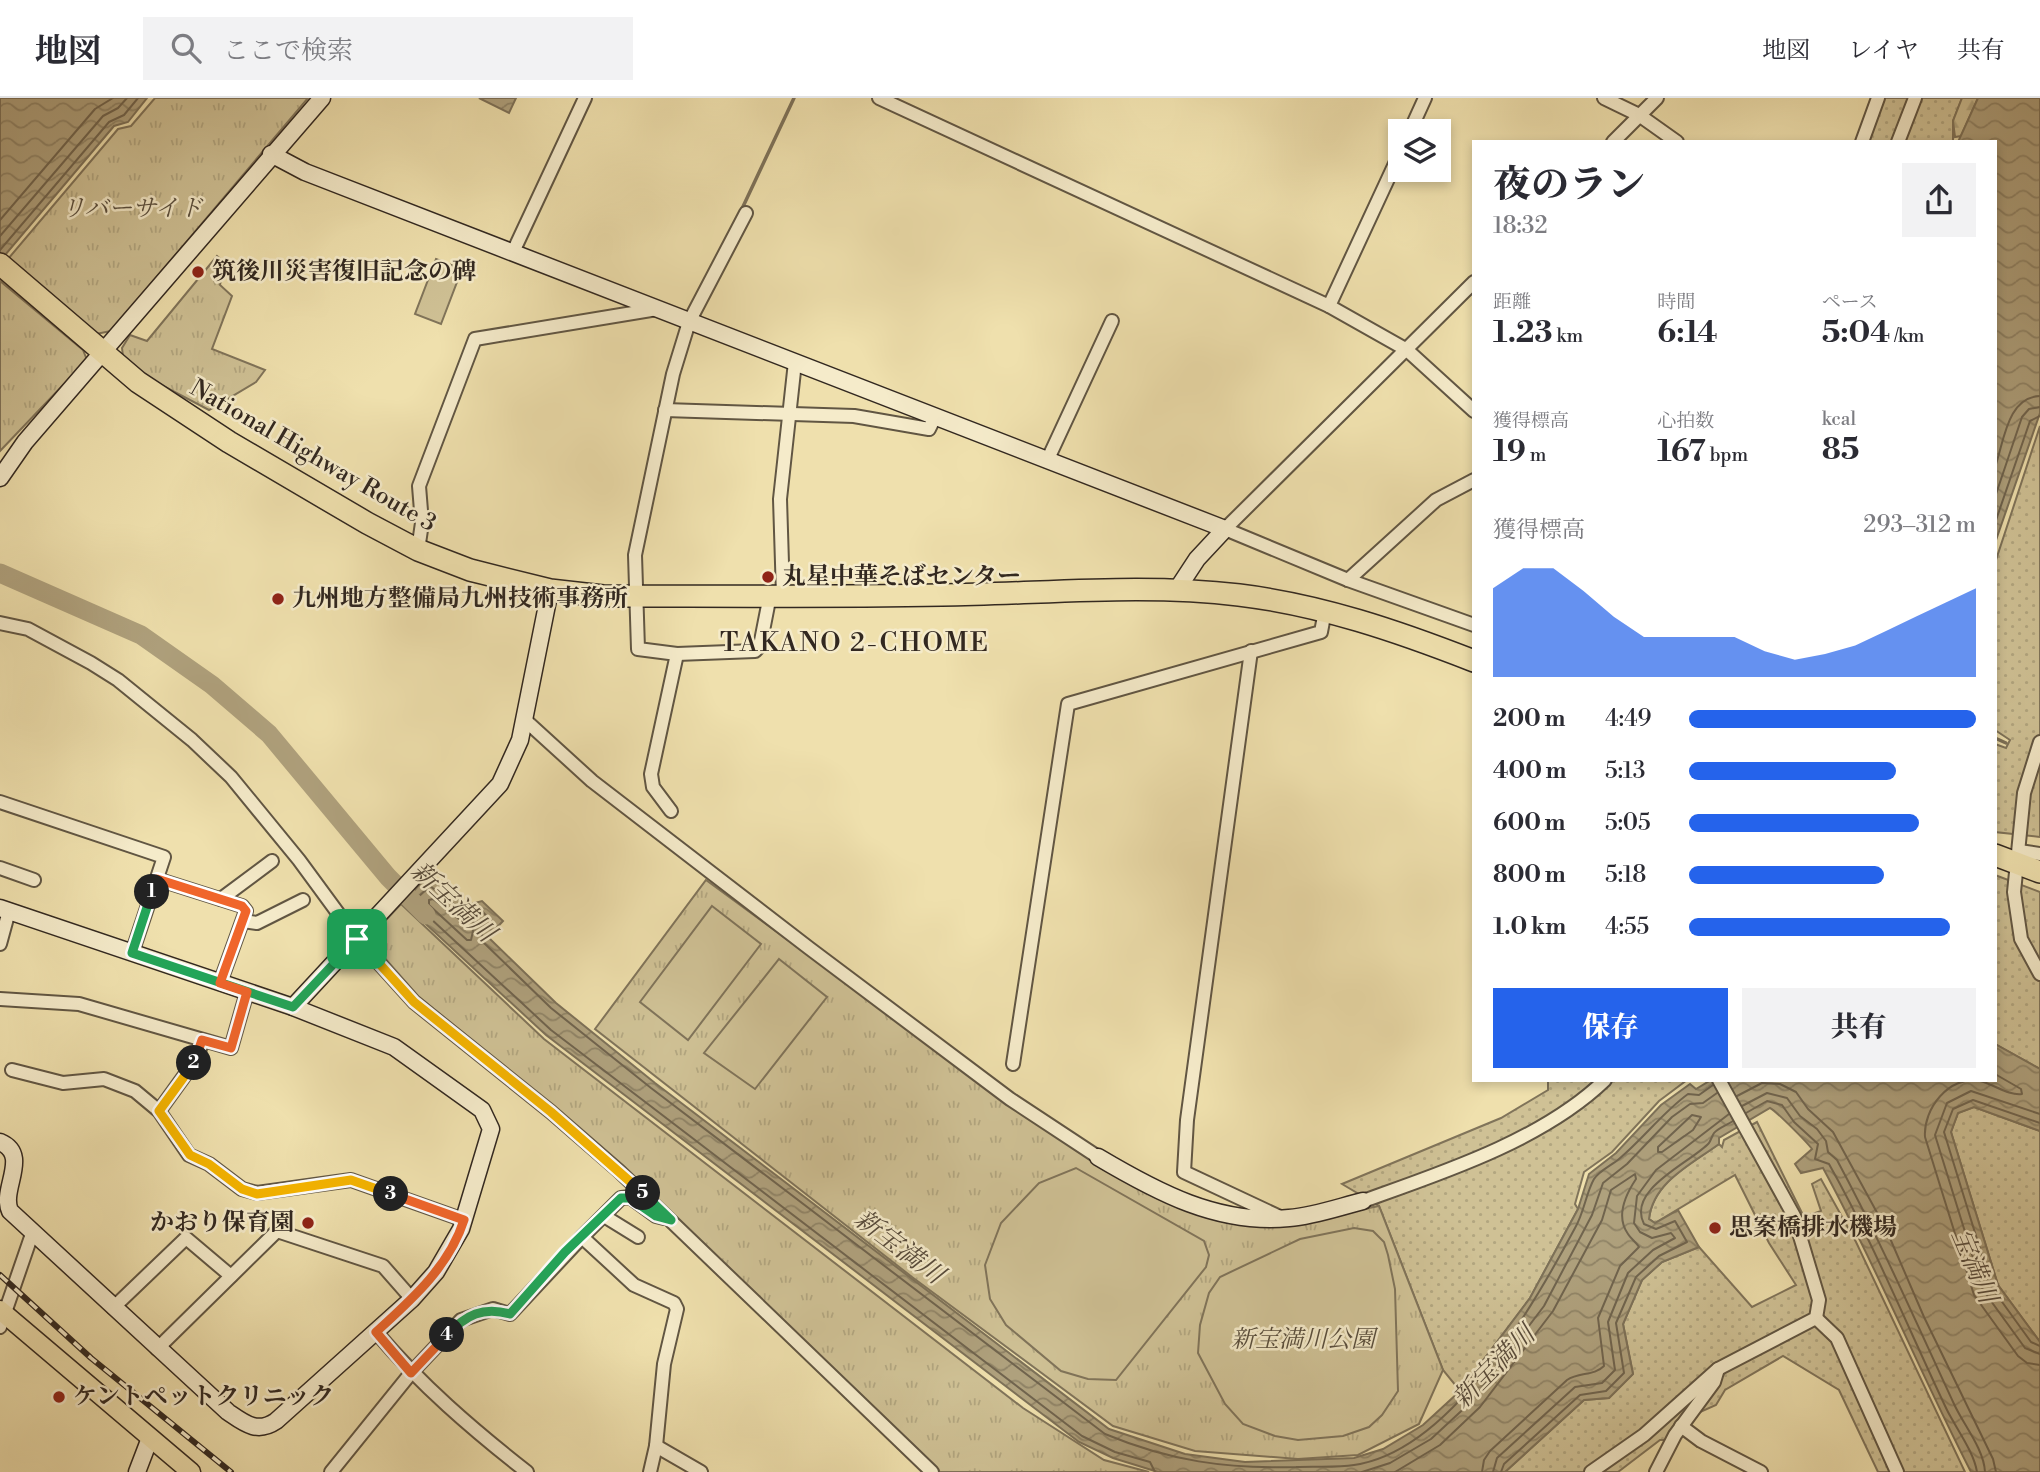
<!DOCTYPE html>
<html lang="ja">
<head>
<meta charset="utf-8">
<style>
	:root { --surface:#fff; --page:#f2f2f3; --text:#2b2b33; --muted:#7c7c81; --line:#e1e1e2; --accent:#2563eb }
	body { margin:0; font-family:"Libre Bodoni","Noto Serif JP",serif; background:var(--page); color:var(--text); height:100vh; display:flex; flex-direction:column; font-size:26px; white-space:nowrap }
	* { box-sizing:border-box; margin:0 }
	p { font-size:23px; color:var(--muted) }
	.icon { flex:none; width:38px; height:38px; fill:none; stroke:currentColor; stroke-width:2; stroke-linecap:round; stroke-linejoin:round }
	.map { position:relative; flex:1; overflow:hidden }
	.panel { position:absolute; left:1472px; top:42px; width:525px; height:942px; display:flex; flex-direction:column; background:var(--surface); border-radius:0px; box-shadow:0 4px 10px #0003 }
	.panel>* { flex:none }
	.controls { position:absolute; left:1388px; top:21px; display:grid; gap:14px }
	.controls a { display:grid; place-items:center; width:63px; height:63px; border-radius:0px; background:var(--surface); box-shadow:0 4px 10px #0003; font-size:35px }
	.pin { position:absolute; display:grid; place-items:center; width:60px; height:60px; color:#fff; margin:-30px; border-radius:14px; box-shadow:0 4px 10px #0006 }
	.km { position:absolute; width:35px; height:35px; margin:-18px; border-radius:50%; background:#222; color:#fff; font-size:19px; line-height:35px; text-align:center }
	.round { display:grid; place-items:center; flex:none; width:74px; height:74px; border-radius:0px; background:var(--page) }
	.overview { display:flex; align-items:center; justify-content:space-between; height:119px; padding:0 21px }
	h1 { font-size:38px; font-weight:800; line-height:52px }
	.metrics { display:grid; grid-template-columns:repeat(3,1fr); gap:10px; height:119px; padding:7px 21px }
	.metrics div { display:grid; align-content:center }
	.metrics b { font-size:30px; font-weight:800 }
	.metrics small { font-size:19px; font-weight:400 }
	.metrics p { font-size:19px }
	.chart { height:196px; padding:14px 21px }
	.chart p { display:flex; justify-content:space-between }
	.chart svg { width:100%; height:126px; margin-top:7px; fill:var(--accent); opacity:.7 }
	.action { display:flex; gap:14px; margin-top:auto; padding:14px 21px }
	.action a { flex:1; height:80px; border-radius:0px; background:var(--accent); color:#fff; font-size:28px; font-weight:800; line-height:80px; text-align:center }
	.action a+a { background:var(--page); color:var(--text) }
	ul { padding:0 21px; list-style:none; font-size:23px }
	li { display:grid; grid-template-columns:112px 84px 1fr; align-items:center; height:52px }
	li i { height:18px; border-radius:9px; background:var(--accent) }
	header { display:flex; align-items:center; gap:42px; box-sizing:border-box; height:98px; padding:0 35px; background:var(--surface); border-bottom:2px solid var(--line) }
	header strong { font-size:33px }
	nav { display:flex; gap:38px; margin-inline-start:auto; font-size:24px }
	.search { width:490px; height:63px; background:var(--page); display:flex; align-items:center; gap:18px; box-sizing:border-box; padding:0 24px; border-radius:0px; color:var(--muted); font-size:26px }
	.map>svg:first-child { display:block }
	.grass { fill:url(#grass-dots); stroke:#80745a; stroke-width:2 }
	.forest { fill:url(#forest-firs); stroke:#80745a; stroke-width:2 }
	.park { fill:url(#park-tufts); stroke:#80745a; stroke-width:2 }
	.pitch { fill:#cfc195; stroke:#80745a; stroke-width:2 }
	.water { fill:url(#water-waves); stroke:#7d7158; stroke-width:2 }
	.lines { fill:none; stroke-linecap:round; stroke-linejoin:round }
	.shore { stroke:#70644e; stroke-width:2 }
	.stream { stroke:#7d7158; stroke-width:3.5 }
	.river { stroke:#afa17d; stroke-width:19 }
	.street-casing { stroke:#615643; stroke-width:16 }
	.secondary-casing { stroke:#322820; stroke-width:19 }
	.primary-casing { stroke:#322820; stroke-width:21 }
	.highway-casing { stroke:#322820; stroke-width:24 }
	.street { stroke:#f5ebca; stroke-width:12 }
	.secondary { stroke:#f5ebca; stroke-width:16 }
	.primary { stroke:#efe0ad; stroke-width:18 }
	.highway { stroke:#efe0ad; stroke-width:21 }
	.rail-casing { stroke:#322820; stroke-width:6 }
	.rail { stroke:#f5ebca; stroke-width:3.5; stroke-dasharray:10; stroke-linecap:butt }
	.split-1-casing { stroke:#fff; stroke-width:14 }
	.split-2-casing { stroke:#fff; stroke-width:14 }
	.split-3-casing { stroke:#fff; stroke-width:14 }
	.split-4-casing { stroke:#fff; stroke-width:14 }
	.split-5-casing { stroke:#fff; stroke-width:14 }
	.split-6-casing { stroke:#fff; stroke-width:14 }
	.split-1 { stroke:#22a559; stroke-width:9 }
	.split-2 { stroke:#f0652b; stroke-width:9 }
	.split-3 { stroke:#f5b400; stroke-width:9 }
	.split-4 { stroke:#f0652b; stroke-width:9 }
	.split-5 { stroke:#22a559; stroke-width:9 }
	.split-6 { stroke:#f5b400; stroke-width:9 }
	.poi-dot { fill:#8f2418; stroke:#f5ebca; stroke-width:2.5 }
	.labels { text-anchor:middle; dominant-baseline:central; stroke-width:5; stroke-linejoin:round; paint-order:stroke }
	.park-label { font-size:24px; font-style:italic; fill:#594e3d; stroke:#f5ebca }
	.poi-label { font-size:24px; font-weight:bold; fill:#322820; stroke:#f5ebca; text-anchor:start }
	.street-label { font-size:24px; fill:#322820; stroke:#f5ebca }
	.neighbourhood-label { font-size:26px; letter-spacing:2px; fill:#322820; stroke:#f5ebca }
	.water-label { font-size:26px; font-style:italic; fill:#584c3c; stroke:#f5ebca }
</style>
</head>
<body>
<header>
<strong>地図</strong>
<div class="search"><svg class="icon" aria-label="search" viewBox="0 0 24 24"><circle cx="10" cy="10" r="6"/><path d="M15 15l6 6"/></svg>ここで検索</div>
<nav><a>地図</a><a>レイヤ</a><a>共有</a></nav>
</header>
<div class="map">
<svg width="2040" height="1374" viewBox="0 0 2040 1374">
	<defs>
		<pattern id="grass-dots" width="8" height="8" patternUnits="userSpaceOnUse" patternTransform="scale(1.75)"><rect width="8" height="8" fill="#cfc195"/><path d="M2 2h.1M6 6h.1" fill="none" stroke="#b2a680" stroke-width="1.8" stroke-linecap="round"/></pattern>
		<pattern id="forest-firs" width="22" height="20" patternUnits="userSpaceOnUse" patternTransform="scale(1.75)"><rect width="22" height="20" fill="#cfc195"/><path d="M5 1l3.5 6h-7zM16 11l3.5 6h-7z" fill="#b2a680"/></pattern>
		<pattern id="park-tufts" width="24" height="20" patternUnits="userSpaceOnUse" patternTransform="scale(1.75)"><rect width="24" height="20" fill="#cfc195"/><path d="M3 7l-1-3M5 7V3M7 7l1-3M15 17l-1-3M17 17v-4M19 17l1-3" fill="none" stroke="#b2a680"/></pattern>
		<pattern id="water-waves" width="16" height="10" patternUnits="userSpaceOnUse" patternTransform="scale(1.75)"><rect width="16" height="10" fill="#afa17d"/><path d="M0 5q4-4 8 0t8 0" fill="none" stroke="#8f8366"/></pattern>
	</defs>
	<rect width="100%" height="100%" fill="#efe0ad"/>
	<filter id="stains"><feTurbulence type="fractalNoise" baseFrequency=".00286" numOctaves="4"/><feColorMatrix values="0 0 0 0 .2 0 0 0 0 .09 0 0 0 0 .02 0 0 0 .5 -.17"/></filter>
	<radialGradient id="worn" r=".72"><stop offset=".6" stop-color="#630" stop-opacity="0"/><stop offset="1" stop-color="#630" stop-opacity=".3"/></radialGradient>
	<g class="grass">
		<polygon points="1883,0 1962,0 1953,23 1953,44 1867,44"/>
		<polygon points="2040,328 2040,739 1995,734 1995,646 2006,650 2010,642 1995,632 1995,465"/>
		<polygon points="1995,777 2040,794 2040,971 1995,946"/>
		<polygon points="1548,982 1687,982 1659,1003 1612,1054 1584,1074 1575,1106 1578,1111 1530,1200 1460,1293 1443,1272 1379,1108 1342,1086 1501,1020 1548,992"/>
		<polygon points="1974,1009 2040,1033 2040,1244 1998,1187 1951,1034 1958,1015"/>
		<path d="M1757 1024 1804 1119 1821 1113 1812 1086 1821 1081 1856 1144 1965 1374H1878L1839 1292 1783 1258 1725 1292 1716 1307 1682 1322 1668 1342H1660L1618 1374H1505L1584 1302 1609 1300 1633 1276 1623 1226 1642 1182 1662 1164 1699 1149 1752 1209 1796 1187 1769 1145 1735 1077 1655 1125 1649 1121C1653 1084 1691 1066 1719 1046L1722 1049 1724 1042Z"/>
	</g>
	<polygon class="forest" points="1962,0 1978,0 1961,38 1955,39 1953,23"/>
	<g class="park">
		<polygon points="155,0 308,0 111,233 96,236 8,161 118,31 131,28"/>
		<polygon points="217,158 224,164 220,187 232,198 212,251 265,272 256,284 209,312 148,280 123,258 122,250 130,237 147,243"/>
		<polygon points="0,183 83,252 87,262 0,353"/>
		<polygon points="706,782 1020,1012 1202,1115 1323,1119 1379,1108 1443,1272 1419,1326 1358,1357 1298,1361 1195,1353 1113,1328 912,1179 595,931"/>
		<polygon points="401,806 544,941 1023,1310 1104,1362 1149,1374 940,1374 506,970 418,898 368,841"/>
	</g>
	<g class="pitch">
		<polygon points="436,161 462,171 441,226 415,216"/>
		<polygon points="712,808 761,846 688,942 640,904"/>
		<polygon points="779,861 827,899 755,991 704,955"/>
		<polygon points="1076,1070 1204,1143 1209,1157 1206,1169 1116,1282 1088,1281 1061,1273 1006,1227 990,1201 985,1167 1001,1125 1039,1085"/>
		<polygon points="1354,1130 1373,1133 1384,1144 1388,1157 1395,1191 1398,1293 1382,1317 1369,1329 1343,1338 1298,1342 1275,1338 1243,1326 1225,1306 1198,1255 1200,1227 1209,1195 1220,1179 1300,1141"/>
	</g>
	<g class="water">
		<polygon points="0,0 147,0 128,24 114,28 0,163"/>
		<polygon points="479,0 516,0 509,15"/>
		<polygon points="1978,0 2040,0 2040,315 1995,445 1995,44 1958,44"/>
		<path d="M428 777 467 807 482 803 503 823 488 839 556 905 655 985 1109 1331 1185 1356 1245 1364 1354 1360 1383 1351 1423 1327 1460 1293 1530 1200 1578 1111 1589 1076 1616 1055 1661 1007 1690 986 1696 991 1711 982H1995V946L2040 971V1033L1974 1009 1958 1015 1951 1034 1998 1187 2040 1244V1374H1971C1919 1273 1877 1169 1823 1070L1801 1075 1795 1066 1812 1051C1806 1043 1776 1013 1770 1010L1719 1040V1046C1692 1066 1653 1084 1649 1121L1655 1125 1678 1112 1699 1149 1662 1164 1642 1182 1623 1226 1633 1276 1609 1300 1584 1302 1505 1374H1158L1113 1360 1079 1344 546 937 403 805Z"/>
	</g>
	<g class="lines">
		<g class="shore">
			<polyline points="0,122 95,11 113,0"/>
			<polyline points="0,138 103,18 118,10 127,0"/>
			<polyline points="0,152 109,24 124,17 138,0"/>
			<path d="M1995 369C2004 344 2007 299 2040 298"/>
			<polyline points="1995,399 2022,319 2029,311 2040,309"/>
			<polyline points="1995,425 2030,323 2040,318"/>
			<polygon points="433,801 459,821 475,824 471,842 467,842 429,807 429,802"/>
			<path d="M1995 976 2021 991 2022 996C2009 998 1993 986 1980 983 1949 977 1923 1011 1925 1039L1974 1197 2018 1258 2027 1265 2040 1267"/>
			<polyline points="1737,998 1762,985 1780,986 1796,994 1808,1011 1833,1034 1886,1131 1924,1219 1993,1361 1996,1374"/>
			<path d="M1742 1008 1767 995 1787 1000 1800 1018 1817 1031 1826 1043 1828 1054 1837 1062C1880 1142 1916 1224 1954 1306 1963 1326 1984 1351 1985 1374"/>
			<path d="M1746 1015 1767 1003 1782 1007 1794 1024 1818 1046 1815 1061 1829 1066C1874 1146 1908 1230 1947 1312 1956 1330 1974 1354 1977 1374"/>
			<polyline points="2040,1016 1971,993 1947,1005 1935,1037 1983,1192 2025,1250 2040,1256"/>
			<polygon points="1692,1017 1701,1019 1693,1032 1662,1054 1658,1054 1658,1049"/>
			<polyline points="2040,1025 1973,1002 1953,1011 1944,1034 1992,1190 2031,1244 2040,1248"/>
			<path d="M1155 1374 1150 1364 1115 1354 1082 1338 551 932 416 807 415 802 430 788 464 814 481 812 491 823 482 835 483 844 551 910 651 990 1105 1336C1170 1363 1226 1371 1296 1369 1315 1368 1336 1370 1354 1367 1451 1353 1533 1209 1575 1130 1584 1115 1586 1095 1594 1081 1599 1073 1612 1067 1619 1061 1644 1040 1662 1015 1688 996L1699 997 1713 987"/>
			<polyline points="1362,1374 1390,1365 1431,1341 1471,1304 1544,1208 1592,1117 1603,1085 1627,1066 1672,1019 1690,1006 1703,1005 1717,995"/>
			<path d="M1395 1374 1440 1347 1480 1309 1553 1213 1602 1122 1611 1092 1635 1076 1636 1081C1626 1096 1615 1118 1628 1136 1631 1141 1636 1144 1639 1149L1620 1168 1598 1220 1604 1268C1594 1278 1579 1274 1567 1282L1490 1353 1484 1362 1482 1374"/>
			<polyline points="1493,1374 1497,1360 1575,1289 1602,1285 1615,1272 1608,1224 1628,1175 1653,1152 1675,1140 1671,1135 1652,1140 1640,1134 1634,1125 1637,1098 1656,1072 1729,1016"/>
			<path d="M1501 1374 1504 1366 1580 1297 1606 1293 1624 1275 1616 1225 1636 1179 1659 1158 1687 1144 1675 1123 1656 1131 1644 1126C1626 1091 1692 1064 1709 1045 1711 1042 1712 1038 1714 1035 1718 1030 1727 1027 1733 1023"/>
		</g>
		<g class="stream">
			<polyline points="740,115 794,0"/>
			<polyline points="1995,640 2006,645"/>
		</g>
		<polyline class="river" points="0,475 141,537 212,587 269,636 388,779 426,817"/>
		<g class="street-casing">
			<g id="street">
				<polyline points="879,0 1329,208 1407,252 1474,313"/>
				<polyline points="1604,0 1639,17 1677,44"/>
				<polyline points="1410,33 1425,0"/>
				<polyline points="1613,44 1657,0"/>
				<polyline points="1862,44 1878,0"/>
				<polyline points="1898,44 1915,0"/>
				<polyline points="513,154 585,0"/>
				<polyline points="1474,184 1225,431 1348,482 1474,527"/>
				<polyline points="1329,208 1400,55"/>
				<polyline points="665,312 854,318 929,331 935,319"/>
				<polyline points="1047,363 1112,223"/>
				<polyline points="418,452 422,425 419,388 475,241 657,211"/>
				<polyline points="1348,482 1436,402 1474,382"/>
				<polyline points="783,497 780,401 795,264"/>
				<polyline points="0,525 28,531 91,565 118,582 192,642 231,679 299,762 357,841 414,904 551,1014 619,1073 932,1374"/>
				<polyline points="1251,553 1187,1022 1184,1074 1280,1119"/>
				<polyline points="677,556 755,553 760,548 770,497"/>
				<polyline points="525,622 592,683 809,850 1010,1001 1098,1059"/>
				<polyline points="2040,644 2024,695 2014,794 2021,841 2040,876"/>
				<polyline points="0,704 164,759 132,855"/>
				<polyline points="671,713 653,689 651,676 677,556 638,551 635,457 673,276 689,224 746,115"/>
				<polyline points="2019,753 2040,756"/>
				<polyline points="0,770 34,782"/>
				<polyline points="157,781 242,808 246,813 220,885"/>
				<polyline points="221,801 272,763"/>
				<polyline points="243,823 257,825 303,802"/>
				<polyline points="0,846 9,813"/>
				<polyline points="0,901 79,906 231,950 247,894"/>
				<polyline points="1013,966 1068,606 1321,534 1325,513"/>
				<polyline points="12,972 63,985 104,981 135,993 159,1013 189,1057 209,1066 242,1091 257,1095 351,1082 464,1122"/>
				<polyline points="159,1013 198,959 202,942"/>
				<path d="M1363 1103C1442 1075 1543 1042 1605 982"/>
				<polyline points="604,1118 638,1139"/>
				<polyline points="582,1139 621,1100 630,1099 656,1118 664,1120"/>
				<polyline points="113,1210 186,1140 231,1178"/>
				<polyline points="1816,1220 1837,1240 1897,1374"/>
				<polyline points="0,1229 32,1136"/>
				<path d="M376 1234C421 1287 472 1331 527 1374"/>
				<polyline points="157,1251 277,1133 383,1168 412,1201"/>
				<polyline points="1681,1328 1701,1343 1761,1374"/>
				<polyline points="656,1348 701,1374"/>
				<polyline points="331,1374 411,1275 461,1222 493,1211 510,1216 582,1139 634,1187 674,1205 677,1211 664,1266 656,1348 650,1374"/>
				<polyline points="1591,1374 1644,1337 1718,1271 1816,1220 1819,1202 1794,1118 1719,982"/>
				<polyline points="1656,1374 1675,1337 1714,1284 1718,1271"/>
			</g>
		</g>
		<g class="secondary-casing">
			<g id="secondary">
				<polyline points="271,56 305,74 1225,431 1197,461 1176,493"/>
				<polyline points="0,380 25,344 322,0"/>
				<path d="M0 810 293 909 394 949 482 1012 491 1031 461 1131 436 1174 412 1201 276 1323C257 1336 244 1325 228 1314L10 1113C0 1091 31 1057 0 1044"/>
				<polyline points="293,909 500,686 520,642 550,492"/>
				<path d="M1098 1059C1157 1094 1218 1127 1289 1120 1314 1118 1339 1109 1363 1103"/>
				<polyline points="137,1374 150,1340"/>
			</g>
		</g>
		<g class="primary-casing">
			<polyline id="primary" points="0,1212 191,1374"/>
		</g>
		<g class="highway-casing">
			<g id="highway">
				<path d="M0 166 138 284 229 344 367 425 418 452 470 472 550 492 603 498C716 498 829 499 942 497 1041 496 1141 485 1239 497 1321 507 1397 533 1474 563"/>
				<polyline points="1995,757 2040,774"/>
			</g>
		</g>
		<use href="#street" class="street"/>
		<use href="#secondary" class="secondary"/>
		<use href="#primary" class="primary"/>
		<use href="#highway" class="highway"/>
		<g class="rail-casing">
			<polyline id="rail" points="0,1177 91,1260 231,1374"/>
		</g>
		<use href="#rail" class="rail"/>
	</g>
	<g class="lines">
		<g class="split-1-casing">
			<polyline id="split-1" points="152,794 132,855 293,909 357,841"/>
		</g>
		<g class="split-2-casing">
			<polyline id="split-2" points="152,794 157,781 242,808 246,813 220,885 247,894 231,950 202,942 194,965"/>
		</g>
		<g class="split-3-casing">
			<polyline id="split-3" points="194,965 159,1013 190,1057 209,1066 242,1091 257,1096 351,1082 391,1096"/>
		</g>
		<g class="split-4-casing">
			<path id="split-4" d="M391 1096 464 1122C449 1169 411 1202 376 1234L411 1275 447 1237"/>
		</g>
		<g class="split-5-casing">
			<path id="split-5" d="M447 1237C466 1217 483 1208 510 1216L565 1154 621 1100H630L656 1118 671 1122 643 1095"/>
		</g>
		<g class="split-6-casing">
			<polyline id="split-6" points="357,841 414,904 551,1014 643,1095"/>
		</g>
		<use href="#split-1" class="split-1"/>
		<use href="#split-2" class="split-2"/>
		<use href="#split-3" class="split-3"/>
		<use href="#split-4" class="split-4"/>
		<use href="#split-5" class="split-5"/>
		<use href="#split-6" class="split-6"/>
	</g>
	<g class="poi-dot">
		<circle cx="198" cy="174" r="7"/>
		<circle cx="768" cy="479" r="7"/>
		<circle cx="278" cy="501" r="7"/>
		<circle cx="308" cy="1125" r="7"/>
		<circle cx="1715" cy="1130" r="7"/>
		<circle cx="59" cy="1299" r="7"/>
	</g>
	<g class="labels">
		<g class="park-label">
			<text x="132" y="111">リバーサイド</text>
			<text x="1303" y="1242">新宝満川公園</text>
		</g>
		<g class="poi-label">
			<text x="212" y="174">筑後川災害復旧記念の碑</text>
			<text x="782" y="479">丸星中華そばセンター</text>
			<text x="292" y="501">九州地方整備局九州技術事務所</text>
			<text x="294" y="1125" text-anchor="end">かおり保育園</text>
			<text x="1729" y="1130">思案橋排水機場</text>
			<text x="73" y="1299">ケントペットクリニック</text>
		</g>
		<g class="street-label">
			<text transform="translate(313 358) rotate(30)">National Highway Route 3</text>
		</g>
		<g class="neighbourhood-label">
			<text x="855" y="545">TAKANO 2-CHOME</text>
		</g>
		<g class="water-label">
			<text transform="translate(453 804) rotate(43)">新宝満川</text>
			<text transform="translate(899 1149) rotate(37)">新宝満川</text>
			<text transform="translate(1974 1168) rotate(67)">宝満川</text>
			<text transform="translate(1494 1269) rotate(-45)">新宝満川</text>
		</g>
	</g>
	<rect width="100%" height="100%" filter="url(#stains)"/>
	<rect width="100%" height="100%" fill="url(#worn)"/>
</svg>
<div class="controls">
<a><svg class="icon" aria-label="layers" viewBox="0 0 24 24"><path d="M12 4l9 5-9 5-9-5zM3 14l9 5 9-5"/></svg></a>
</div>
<div class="pin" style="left:357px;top:841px;background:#1e9e55"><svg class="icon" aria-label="arrive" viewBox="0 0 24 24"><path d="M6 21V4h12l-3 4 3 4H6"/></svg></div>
<b class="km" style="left:152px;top:794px">1</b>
<b class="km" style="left:194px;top:965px">2</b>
<b class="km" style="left:391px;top:1096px">3</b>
<b class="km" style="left:447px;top:1237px">4</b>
<b class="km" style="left:643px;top:1095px">5</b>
<section class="panel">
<div class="overview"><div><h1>夜のラン</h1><p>18:32</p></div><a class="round"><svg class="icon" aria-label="share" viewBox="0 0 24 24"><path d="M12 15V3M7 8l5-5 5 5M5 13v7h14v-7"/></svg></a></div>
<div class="metrics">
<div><p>距離</p><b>1.23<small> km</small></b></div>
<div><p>時間</p><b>6:14</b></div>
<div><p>ペース</p><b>5:04<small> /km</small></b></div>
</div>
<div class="metrics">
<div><p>獲得標高</p><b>19<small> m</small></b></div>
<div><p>心拍数</p><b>167<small> bpm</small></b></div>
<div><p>kcal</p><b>85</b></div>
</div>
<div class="chart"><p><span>獲得標高</span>293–312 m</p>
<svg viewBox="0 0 160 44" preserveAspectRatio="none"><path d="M0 44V13L10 6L20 6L30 14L40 23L50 30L60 30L70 30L80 30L90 35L100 38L110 36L120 33L130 28L140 23L150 18L160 13V44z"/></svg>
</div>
<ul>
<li><b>200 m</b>4:49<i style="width:100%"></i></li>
<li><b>400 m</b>5:13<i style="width:72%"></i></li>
<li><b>600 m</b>5:05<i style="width:80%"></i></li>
<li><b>800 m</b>5:18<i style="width:68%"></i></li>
<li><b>1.0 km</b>4:55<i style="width:91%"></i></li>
</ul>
<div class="action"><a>保存</a><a>共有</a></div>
</section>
</div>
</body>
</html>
